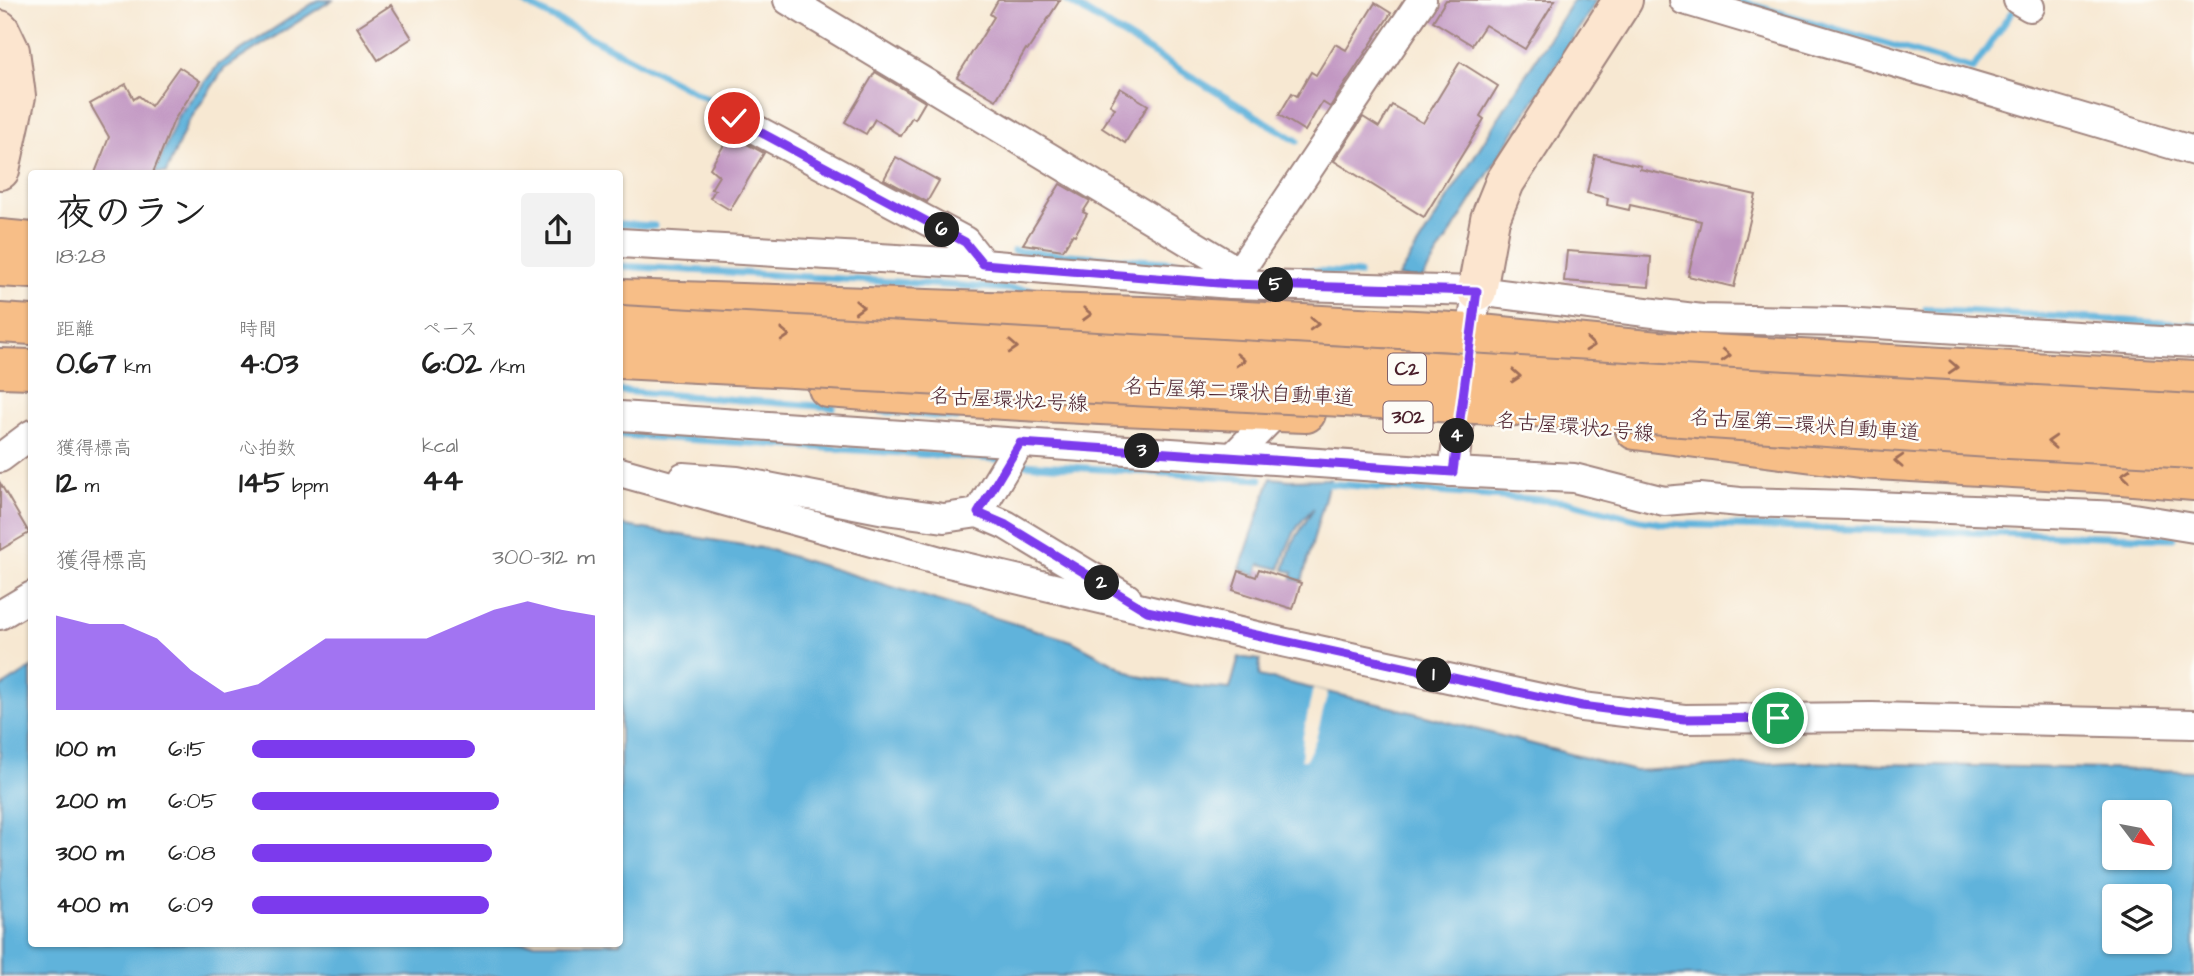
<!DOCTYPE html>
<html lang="ja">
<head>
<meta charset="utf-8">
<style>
	:root { --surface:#fff; --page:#f2f2f2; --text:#222; --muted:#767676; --accent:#7c3aed }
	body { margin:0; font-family:"Architects Daughter","Klee One",sans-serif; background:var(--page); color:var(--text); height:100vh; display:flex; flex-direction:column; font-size:26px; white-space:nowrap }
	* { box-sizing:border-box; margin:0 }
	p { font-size:23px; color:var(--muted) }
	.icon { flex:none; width:38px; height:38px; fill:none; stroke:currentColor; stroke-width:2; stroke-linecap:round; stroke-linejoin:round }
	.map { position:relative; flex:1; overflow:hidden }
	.sheet { position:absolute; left:28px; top:170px; width:595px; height:777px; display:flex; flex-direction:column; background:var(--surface); border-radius:7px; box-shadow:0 2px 5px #0004 }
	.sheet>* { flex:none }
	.needle { width:46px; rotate:122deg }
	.fabs { position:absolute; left:2102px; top:800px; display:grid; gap:14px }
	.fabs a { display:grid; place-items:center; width:70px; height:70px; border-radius:7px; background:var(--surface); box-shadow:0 2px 5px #0004; font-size:35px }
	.pin { position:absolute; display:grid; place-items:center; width:60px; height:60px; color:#fff; margin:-30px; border:4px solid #fff; border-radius:50%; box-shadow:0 2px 7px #0007 }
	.km { position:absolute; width:35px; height:35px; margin:-18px; border-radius:50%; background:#222; color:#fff; font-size:19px; line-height:35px; text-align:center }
	.round { display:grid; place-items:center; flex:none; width:74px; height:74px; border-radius:7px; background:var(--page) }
	.summary { display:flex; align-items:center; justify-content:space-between; height:119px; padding:0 28px }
	h1 { font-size:38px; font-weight:700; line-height:52px }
	.metrics { display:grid; grid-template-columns:repeat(3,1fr); gap:10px; height:119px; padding:7px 28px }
	.metrics div { display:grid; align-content:center }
	.metrics b { font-size:30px; font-weight:700 }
	.metrics small { font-size:19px; font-weight:400 }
	.metrics p { font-size:19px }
	.chart { height:196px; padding:14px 28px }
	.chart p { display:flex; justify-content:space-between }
	.chart svg { width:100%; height:126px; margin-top:7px; fill:var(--accent); opacity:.7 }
	ul { padding:0 28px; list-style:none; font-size:23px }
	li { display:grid; grid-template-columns:112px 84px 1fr; align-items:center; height:52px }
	li i { height:18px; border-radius:9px; background:var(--accent) }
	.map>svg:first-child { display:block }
	.water { fill:#60b3db; stroke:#556983; stroke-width:2; fill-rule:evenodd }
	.pier { fill:#f7e8d2 }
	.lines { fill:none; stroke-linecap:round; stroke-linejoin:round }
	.stream { stroke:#60b3db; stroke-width:7 }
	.building { fill:#c298c3 }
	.street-casing { stroke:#a0847e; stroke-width:32 }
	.secondary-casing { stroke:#a0847e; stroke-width:42 }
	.highway-casing { stroke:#a0847e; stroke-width:42 }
	.street { stroke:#fff; stroke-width:28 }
	.secondary { stroke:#fce5cf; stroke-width:38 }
	.highway { stroke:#f7be87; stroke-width:38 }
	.highway-bridge-casing { stroke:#a0847e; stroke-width:42; stroke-linecap:butt }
	.highway-bridge { stroke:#f7be87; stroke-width:38 }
	.oneway { stroke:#a06e59 }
	.route-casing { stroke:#fff; stroke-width:14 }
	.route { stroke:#7c3aed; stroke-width:9 }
	.labels { text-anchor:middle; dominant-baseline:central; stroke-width:5; stroke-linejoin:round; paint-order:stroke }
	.shield { fill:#fdfcf7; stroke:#806168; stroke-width:2 }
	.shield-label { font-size:19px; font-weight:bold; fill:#4a1f2b }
	.street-label { font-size:21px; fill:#4a1f2b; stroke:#fdfcf7 }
</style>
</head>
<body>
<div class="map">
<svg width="2194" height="976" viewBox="0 0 2194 976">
	<rect width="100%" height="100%" fill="#fdfcf7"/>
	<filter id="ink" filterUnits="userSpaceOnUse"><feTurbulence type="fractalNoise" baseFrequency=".0143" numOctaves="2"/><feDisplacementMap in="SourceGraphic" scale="14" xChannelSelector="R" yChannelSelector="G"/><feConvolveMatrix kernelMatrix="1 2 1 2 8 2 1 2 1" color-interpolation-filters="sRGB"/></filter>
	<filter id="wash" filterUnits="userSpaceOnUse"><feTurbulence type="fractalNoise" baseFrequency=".00686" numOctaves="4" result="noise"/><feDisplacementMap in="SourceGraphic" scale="28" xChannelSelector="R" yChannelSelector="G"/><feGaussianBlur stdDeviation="1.57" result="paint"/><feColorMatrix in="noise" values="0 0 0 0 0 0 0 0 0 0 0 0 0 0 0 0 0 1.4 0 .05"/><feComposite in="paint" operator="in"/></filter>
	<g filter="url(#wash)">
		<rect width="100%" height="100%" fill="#f7e8d2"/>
		<g class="water">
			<polygon points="318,0 332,0 224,69 187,124 166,173 155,173 178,116 218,65"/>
			<polygon points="1573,0 1597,0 1422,279 1398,277"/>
			<path d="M1271 478 1290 480 1330 479 1302 581 1292 579 1293 572 1284 570 1292 544 1314 508C1295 525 1287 545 1280 569L1260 564 1256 575 1240 569Z"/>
			<path d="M620 525 767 549 1072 641 1137 676 1202 687 1230 689 1239 657 1260 660 1259 676 1395 708 1635 771 1795 762 2194 771V976H0V688L31 668 32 943H620ZM2114 812H2160V858H2114ZM2114 896H2160V942H2114Z"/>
		</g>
		<polygon class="pier" points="1313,688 1328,692 1316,739 1306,760 1301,760 1303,736"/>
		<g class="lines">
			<g class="stream">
				<polyline points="519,0 731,111"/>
				<polyline points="1066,0 1297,141"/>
				<polyline points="1735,0 1973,69 2012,12"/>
				<polyline points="620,224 654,226"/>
				<polyline points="1014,251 1192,264"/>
				<polyline points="620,266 1031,290"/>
				<polyline points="1258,267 1359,274"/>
				<polyline points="1926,309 2194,325"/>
				<polyline points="620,391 833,407"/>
				<polyline points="880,411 956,418"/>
				<polyline points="620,435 998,459"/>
				<polyline points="1022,464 1260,479"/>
				<polyline points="1321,483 1569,502 1640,520 1665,524 2173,538"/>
			</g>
		</g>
		<g id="blocks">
			<g class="building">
				<polygon points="998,0 1060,0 1028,50 1026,49 996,100 957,77 994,17 990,14"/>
				<polygon points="1446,0 1555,0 1525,49 1485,25 1472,45 1433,21"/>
				<polygon points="1375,3 1391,13 1330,107 1322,102 1305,131 1279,115 1292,93 1297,96 1311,72 1316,75 1335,44 1346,50"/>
				<polygon points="391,5 412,38 378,60 357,27"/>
				<polygon points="1460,62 1498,86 1480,116 1484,119 1424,217 1334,161 1363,117 1379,127 1392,105 1423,123"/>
				<polygon points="179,67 200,81 174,120 153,173 95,173 109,137 90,104 126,84 134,99 139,96 151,106"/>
				<polygon points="875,72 925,102 915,119 912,117 901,136 875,119 866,134 845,122"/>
				<polygon points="1120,88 1148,105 1125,143 1102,128 1115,108 1110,105"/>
				<polygon points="730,135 764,153 730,210 710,198 715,190 711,189 719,176 710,168"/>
				<polygon points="1595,155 1641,166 1640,169 1756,195 1734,287 1688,276 1701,221 1630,205 1629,210 1607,205 1608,198 1587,193"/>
				<polygon points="896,157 939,181 927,202 884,179"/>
				<polygon points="1060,184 1090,201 1083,212 1087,214 1075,235 1073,234 1063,250 1023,244"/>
				<polygon points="1567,251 1651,257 1649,287 1564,281"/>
				<polygon points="0,483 29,533 0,550"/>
				<polygon points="1259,569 1301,583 1293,609 1233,590 1239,571 1256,577"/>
			</g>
		</g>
	</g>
	<g filter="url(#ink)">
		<use href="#blocks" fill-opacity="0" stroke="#a0847e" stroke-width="2"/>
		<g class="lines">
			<g class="street-casing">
				<g id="street">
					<polyline points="788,0 1239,272"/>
					<polyline points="1684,0 2194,151"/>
					<polyline points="2018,0 2030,7"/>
					<polyline points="734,118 965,241 983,264"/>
					<polyline points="620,243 983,264 1231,284 1477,291 1702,319 1843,322 2194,343"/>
					<polyline points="1231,284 1422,0"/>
					<polyline points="620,416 1453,472 1574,478 1664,501 1700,498 1740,502 1849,505 2121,516 2194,528"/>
					<polyline points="1233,457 1277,412"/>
					<polyline points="0,458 32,434"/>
					<polyline points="620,472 940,561 1282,642 1582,707 1684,719 1872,717 2194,724"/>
					<polyline points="1453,472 1477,291"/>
					<polyline points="683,477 737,481 885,510 944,518 978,513 1006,525 1127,598"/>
					<polyline points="978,513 1020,443"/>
					<polyline points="0,615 32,596"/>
				</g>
			</g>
			<g class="secondary-casing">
				<g id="secondary">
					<polyline points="0,30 10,51 16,96 0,170"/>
					<polyline points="1477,291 1490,219 1505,182 1623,0"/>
				</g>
			</g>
			<g class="highway-casing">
				<g id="highway">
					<polyline points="0,239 32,242"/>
					<polyline points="0,267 32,269"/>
					<polyline points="620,299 1172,317 1471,333 1658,351 2194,381"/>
					<polyline points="0,323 32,325"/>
					<polyline points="0,368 32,369"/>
					<path d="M828 388C987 401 1147 408 1306 413"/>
					<polyline points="1635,430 1860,459 2097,473 2194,481"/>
				</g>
			</g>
			<use href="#street" class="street"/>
			<use href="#secondary" class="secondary"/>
			<use href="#highway" class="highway"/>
			<g class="highway-bridge-casing">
				<g id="highway-bridge">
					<polyline points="620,325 2194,414"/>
					<polyline points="620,359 1532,407 1990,438 2194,449"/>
				</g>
			</g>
			<use href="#highway-bridge" class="highway-bridge"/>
		</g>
		<defs><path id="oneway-chevron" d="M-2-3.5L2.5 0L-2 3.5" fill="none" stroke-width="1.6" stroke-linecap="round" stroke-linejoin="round" transform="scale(1.75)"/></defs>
		<g class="oneway">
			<use href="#oneway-chevron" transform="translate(859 307) rotate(2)"/>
			<use href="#oneway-chevron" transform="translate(1087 314) rotate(2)"/>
			<use href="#oneway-chevron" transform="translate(1314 324) rotate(3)"/>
			<use href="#oneway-chevron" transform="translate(785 335) rotate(3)"/>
			<use href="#oneway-chevron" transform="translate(1590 345) rotate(6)"/>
			<use href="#oneway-chevron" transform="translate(1013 347) rotate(3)"/>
			<use href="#oneway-chevron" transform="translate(1726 355) rotate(3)"/>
			<use href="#oneway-chevron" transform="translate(1240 360) rotate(3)"/>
			<use href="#oneway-chevron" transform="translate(1953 367) rotate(3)"/>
			<use href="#oneway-chevron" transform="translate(1516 376) rotate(3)"/>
			<use href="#oneway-chevron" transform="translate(2052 442) rotate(-177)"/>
			<use href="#oneway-chevron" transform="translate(1899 461) rotate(-177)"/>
			<use href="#oneway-chevron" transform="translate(2126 475) rotate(-175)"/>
		</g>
	</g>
	<g class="lines" filter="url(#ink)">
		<g class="route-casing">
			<polyline id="route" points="734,118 965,242 983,264 1231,284 1477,291 1453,472 1020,443 978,513 1006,525 1147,611 1582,706 1684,719 1778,718"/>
		</g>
		<use href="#route" class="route"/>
	</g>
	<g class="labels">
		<g class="shield">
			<rect x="1388" y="353.5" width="38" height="31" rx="5"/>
			<rect x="1383.5" y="401.5" width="49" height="31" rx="5"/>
		</g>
		<g class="shield-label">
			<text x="1407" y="369">C2</text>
			<text x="1408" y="417">302</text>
		</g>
		<g class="street-label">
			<text transform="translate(1239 392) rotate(3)">名古屋第二環状自動車道</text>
			<text transform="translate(1009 400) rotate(3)">名古屋環状2号線</text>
			<text transform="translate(1805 425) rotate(4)">名古屋第二環状自動車道</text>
			<text transform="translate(1575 427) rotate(5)">名古屋環状2号線</text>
		</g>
	</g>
</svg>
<div class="fabs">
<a><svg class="needle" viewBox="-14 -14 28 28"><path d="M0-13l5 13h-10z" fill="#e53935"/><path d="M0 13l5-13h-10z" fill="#767676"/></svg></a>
<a><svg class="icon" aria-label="layers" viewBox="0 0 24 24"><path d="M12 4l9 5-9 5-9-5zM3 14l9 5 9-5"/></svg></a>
</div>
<div class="pin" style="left:1778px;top:718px;background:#1e9e55"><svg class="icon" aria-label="arrive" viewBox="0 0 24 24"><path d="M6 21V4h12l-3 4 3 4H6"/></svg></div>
<div class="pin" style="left:734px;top:118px;background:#d93025"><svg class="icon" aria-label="check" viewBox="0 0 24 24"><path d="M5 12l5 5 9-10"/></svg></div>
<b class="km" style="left:1434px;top:675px">1</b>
<b class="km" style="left:1102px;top:583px">2</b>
<b class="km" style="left:1142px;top:451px">3</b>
<b class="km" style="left:1457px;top:436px">4</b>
<b class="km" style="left:1276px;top:285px">5</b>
<b class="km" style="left:942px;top:230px">6</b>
<section class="sheet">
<div class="summary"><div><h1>夜のラン</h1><p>18:28</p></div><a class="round"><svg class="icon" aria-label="share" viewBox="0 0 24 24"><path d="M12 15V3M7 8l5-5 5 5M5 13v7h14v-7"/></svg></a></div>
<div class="metrics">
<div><p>距離</p><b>0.67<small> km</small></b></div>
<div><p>時間</p><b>4:03</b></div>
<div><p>ペース</p><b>6:02<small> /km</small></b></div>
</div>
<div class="metrics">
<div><p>獲得標高</p><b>12<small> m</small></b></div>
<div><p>心拍数</p><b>145<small> bpm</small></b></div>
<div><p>kcal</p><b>44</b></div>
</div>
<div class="chart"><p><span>獲得標高</span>300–312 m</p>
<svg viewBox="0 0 160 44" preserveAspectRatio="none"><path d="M0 44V11L10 14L20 14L30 19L40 30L50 38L60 35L70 27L80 19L90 19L100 19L110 19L120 14L130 9L140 6L150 9L160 11V44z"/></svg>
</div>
<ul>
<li><b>100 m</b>6:15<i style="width:65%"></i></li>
<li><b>200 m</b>6:05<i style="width:72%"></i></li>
<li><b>300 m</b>6:08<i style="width:70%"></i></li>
<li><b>400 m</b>6:09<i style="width:69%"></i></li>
</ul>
</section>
</div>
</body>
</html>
